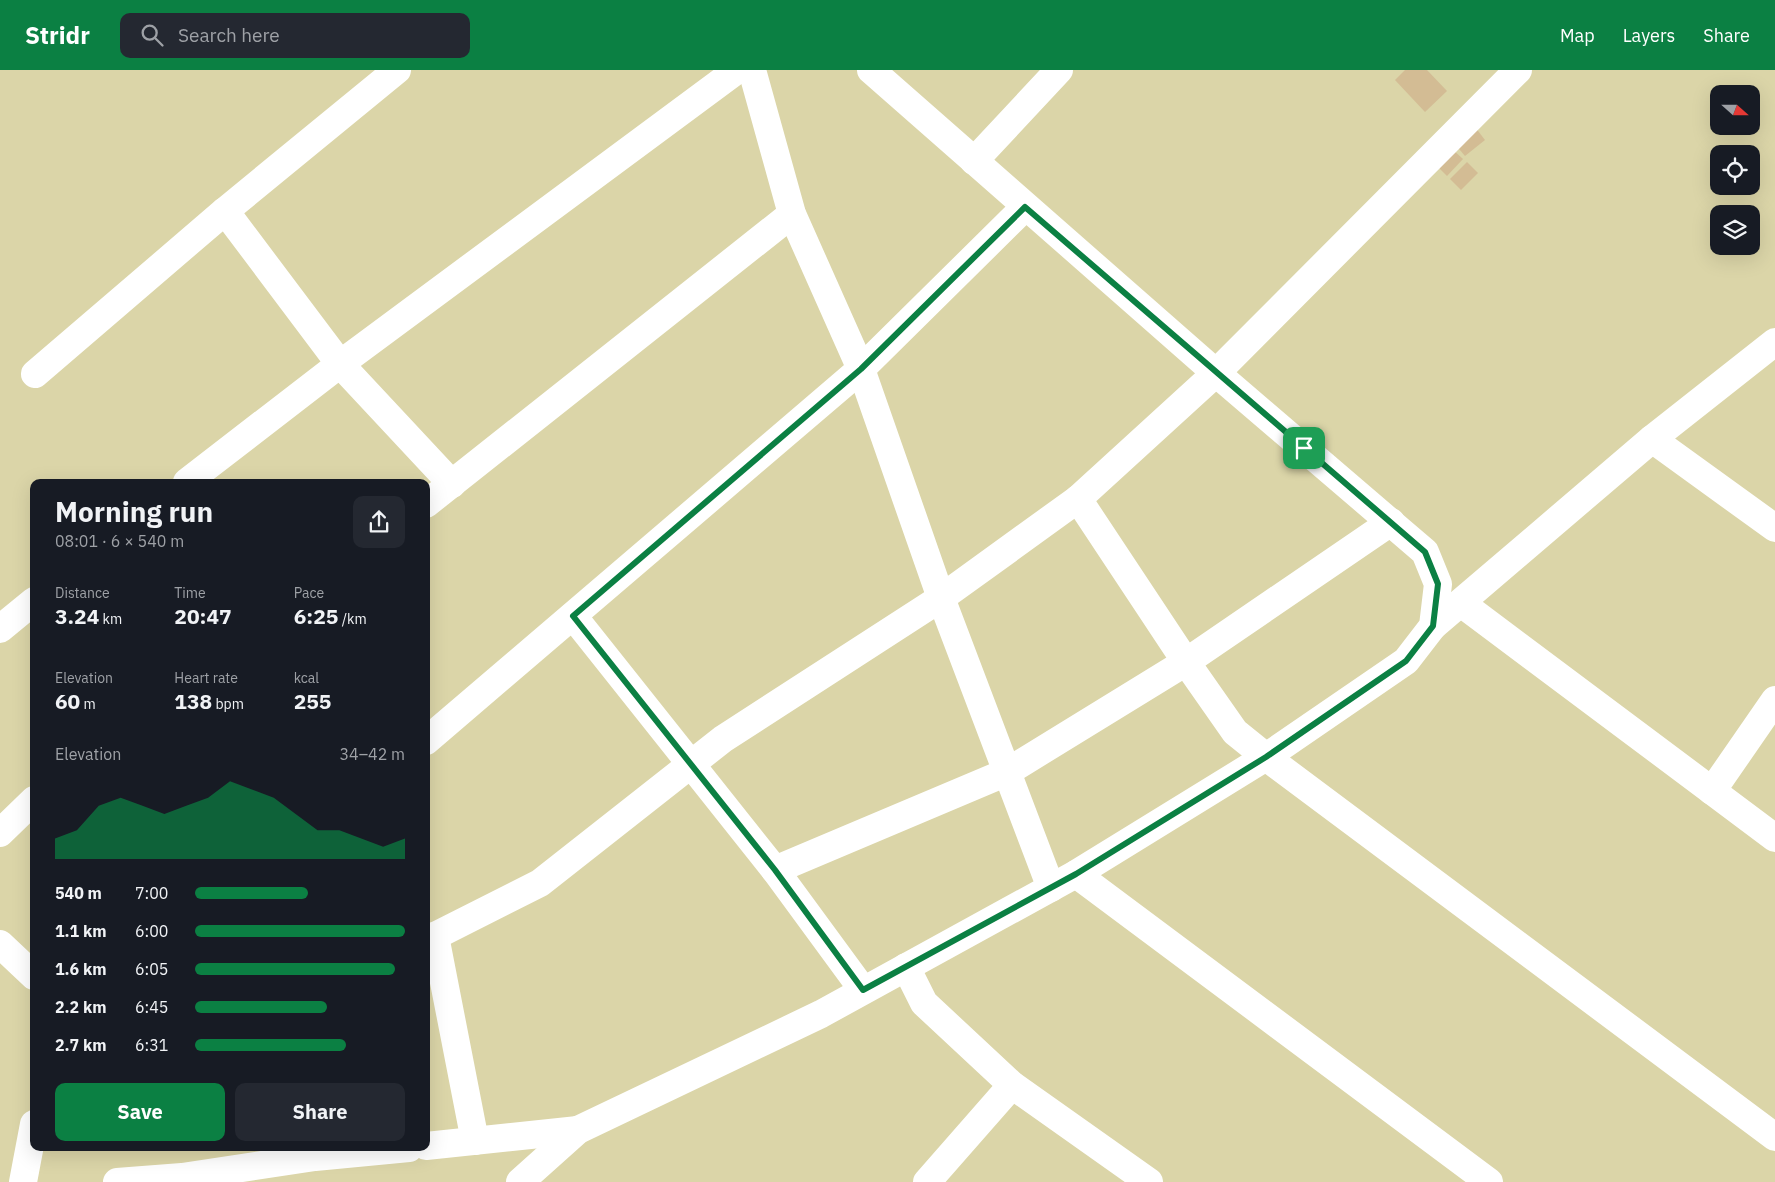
<!DOCTYPE html>
<html lang="en">
<head>
<meta charset="utf-8">
<style>
	:root { --surface:#171b24; --page:#242831; --text:#f1f3f6; --muted:#9ea1a6; --accent:#0b8043 }
	body { margin:0; font-family:"IBM Plex Sans",sans-serif; background:var(--page); color:var(--text); height:100vh; display:flex; flex-direction:column; font-size:19px; white-space:nowrap }
	* { box-sizing:border-box; margin:0 }
	p { font-size:16px; color:var(--muted) }
	.icon { flex:none; width:28px; height:28px; fill:none; stroke:currentColor; stroke-width:2; stroke-linecap:round; stroke-linejoin:round }
	.map { position:relative; flex:1; overflow:hidden }
	.details { position:absolute; left:30px; top:409px; width:400px; height:672px; display:flex; flex-direction:column; background:var(--surface); border-radius:10px; box-shadow:0 5px 20px #0002 }
	.details>* { flex:none }
	.needle { width:32px; rotate:111deg }
	.buttons { position:absolute; left:1710px; top:15px; display:grid; gap:10px }
	.buttons a { display:grid; place-items:center; width:50px; height:50px; border-radius:10px; background:var(--surface); box-shadow:0 5px 20px #0002; font-size:25px }
	.pin { position:absolute; display:grid; place-items:center; width:42px; height:42px; color:#fff; margin:-21px; border-radius:10px; box-shadow:0 2px 8px #0006 }
	.round { display:grid; place-items:center; flex:none; width:52px; height:52px; border-radius:10px; background:var(--page) }
	.summary { display:flex; align-items:center; justify-content:space-between; height:85px; padding:0 25px }
	h1 { font-size:28px; font-weight:800; line-height:38px }
	.metrics { display:grid; grid-template-columns:repeat(3,1fr); gap:8px; height:85px; padding:5px 25px }
	.metrics div { display:grid; align-content:center }
	.metrics b { font-size:21px; font-weight:800 }
	.metrics small { font-size:14px; font-weight:400 }
	.metrics p { font-size:14px }
	.chart { height:140px; padding:10px 25px }
	.chart p { display:flex; justify-content:space-between }
	.chart svg { width:100%; height:90px; margin-top:5px; fill:var(--accent); opacity:.7 }
	.cta { display:flex; gap:10px; margin-top:auto; padding:10px 25px }
	.cta a { flex:1; height:58px; border-radius:10px; background:var(--accent); color:#fff; font-size:20px; font-weight:800; line-height:58px; text-align:center }
	.cta a+a { background:var(--page); color:var(--text) }
	ul { padding:0 25px; list-style:none; font-size:16px }
	li { display:grid; grid-template-columns:80px 60px 1fr; align-items:center; height:38px }
	li i { height:12px; border-radius:6px; background:var(--accent) }
	header { display:flex; align-items:center; gap:30px; box-sizing:border-box; height:70px; padding:0 25px; background:var(--accent); color:#fff }
	header strong { font-size:24px }
	nav { display:flex; gap:28px; margin-inline-start:auto; font-size:18px }
	.search { width:350px; height:45px; background:var(--page); display:flex; align-items:center; gap:12px; box-sizing:border-box; padding:0 18px; border-radius:10px; color:var(--muted); font-size:19px }
	.map>svg:first-child { display:block }
	.building { fill:#d3bc94 }
	.lines { fill:none; stroke-linecap:round; stroke-linejoin:round }
	.street { stroke:#fff; stroke-width:28 }
	.secondary { stroke:#fff; stroke-width:28 }
	.route-casing { stroke:#fff; stroke-width:10 }
	.route { stroke:#0b8043; stroke-width:6 }
</style>
</head>
<body>
<header>
<strong>Stridr</strong>
<div class="search"><svg class="icon" aria-label="search" viewBox="0 0 24 24"><circle cx="10" cy="10" r="6"/><path d="M15 15l6 6"/></svg>Search here</div>
<nav><a>Map</a><a>Layers</a><a>Share</a></nav>
</header>
<div class="map">
<svg width="1775" height="1112" viewBox="0 0 1775 1112">
	<rect width="100%" height="100%" fill="#dbd5a8"/>
	<g class="building">
		<polygon points="1405,0 1427,0 1447,21 1425,42 1395,10"/>
		<polygon points="1475,57 1485,70 1465,86 1454,73"/>
		<polygon points="1452,79 1463,89 1447,106 1436,95"/>
		<polygon points="1467,92 1478,103 1461,120 1450,109"/>
	</g>
	<g class="lines">
		<g class="street">
			<polyline points="752,0 792,144 861,299 941,528 1051,818"/>
			<polyline points="974,91 1059,0"/>
			<polyline points="225,141 340,294 452,414"/>
			<polyline points="35,304 225,141 397,0"/>
			<polyline points="1652,369 1775,458"/>
			<polyline points="187,412 340,294 737,0"/>
			<polyline points="1078,429 1186,592 1235,662 1266,687 1775,1067"/>
			<polyline points="426,434 792,144"/>
			<polyline points="1461,533 1775,768"/>
			<polyline points="573,546 775,800 863,920"/>
			<polyline points="0,559 34,531"/>
			<polyline points="426,671 861,299 1025,137"/>
			<polyline points="1712,721 1775,630"/>
			<polyline points="0,763 34,730"/>
			<polyline points="775,800 1007,702 1186,592 1391,452"/>
			<polyline points="1076,804 1489,1112"/>
			<polyline points="435,866 475,1071"/>
			<polyline points="426,867 435,866 540,813 723,669 941,528 1078,429 1216,303 1518,0"/>
			<polyline points="0,874 34,906"/>
			<polyline points="906,897 924,933 1012,1015 1149,1112"/>
			<polyline points="426,1076 578,1060"/>
			<polyline points="23,1112 34,1054"/>
			<polyline points="117,1112 182,1107 315,1087 409,1078"/>
			<polyline points="927,1112 1012,1015"/>
		</g>
		<g class="secondary">
			<polyline points="1433,556 1652,369 1775,272"/>
			<polyline points="520,1112 578,1060 821,944 1076,804 1266,687 1406,591 1433,556 1438,514 1425,482 1216,303 871,0"/>
		</g>
	</g>
	<g class="lines">
		<g class="route-casing">
			<polygon id="route" points="1025,137 1425,482 1438,514 1433,556 1406,591 1266,687 1076,804 863,920 775,800 573,546 861,299"/>
		</g>
		<use href="#route" class="route"/>
	</g>
</svg>
<div class="buttons">
<a><svg class="needle" viewBox="-14 -14 28 28"><path d="M0-13l5 13h-10z" fill="#e53935"/><path d="M0 13l5-13h-10z" fill="#9ea1a6"/></svg></a>
<a><svg class="icon" aria-label="locate" viewBox="0 0 24 24"><circle cx="12" cy="12" r="6"/><path d="M12 2v4M12 18v4M2 12h4M18 12h4"/></svg></a>
<a><svg class="icon" aria-label="layers" viewBox="0 0 24 24"><path d="M12 4l9 5-9 5-9-5zM3 14l9 5 9-5"/></svg></a>
</div>
<div class="pin" style="left:1304px;top:378px;background:#1e9e55"><svg class="icon" aria-label="arrive" viewBox="0 0 24 24"><path d="M6 21V4h12l-3 4 3 4H6"/></svg></div>
<section class="details">
<div class="summary"><div><h1>Morning run</h1><p>08:01 · 6 × 540 m</p></div><a class="round"><svg class="icon" aria-label="share" viewBox="0 0 24 24"><path d="M12 15V3M7 8l5-5 5 5M5 13v7h14v-7"/></svg></a></div>
<div class="metrics">
<div><p>Distance</p><b>3.24<small> km</small></b></div>
<div><p>Time</p><b>20:47</b></div>
<div><p>Pace</p><b>6:25<small> /km</small></b></div>
</div>
<div class="metrics">
<div><p>Elevation</p><b>60<small> m</small></b></div>
<div><p>Heart rate</p><b>138<small> bpm</small></b></div>
<div><p>kcal</p><b>255</b></div>
</div>
<div class="chart"><p><span>Elevation</span>34–42 m</p>
<svg viewBox="0 0 160 44" preserveAspectRatio="none"><path d="M0 44V34L10 30L20 18L30 14L40 18L50 22L60 18L70 14L80 6L90 10L100 14L110 22L120 30L130 30L140 34L150 38L160 34V44z"/></svg>
</div>
<ul>
<li><b>540 m</b>7:00<i style="width:54%"></i></li>
<li><b>1.1 km</b>6:00<i style="width:100%"></i></li>
<li><b>1.6 km</b>6:05<i style="width:95%"></i></li>
<li><b>2.2 km</b>6:45<i style="width:63%"></i></li>
<li><b>2.7 km</b>6:31<i style="width:72%"></i></li>
</ul>
<div class="cta"><a>Save</a><a>Share</a></div>
</section>
</div>
</body>
</html>
